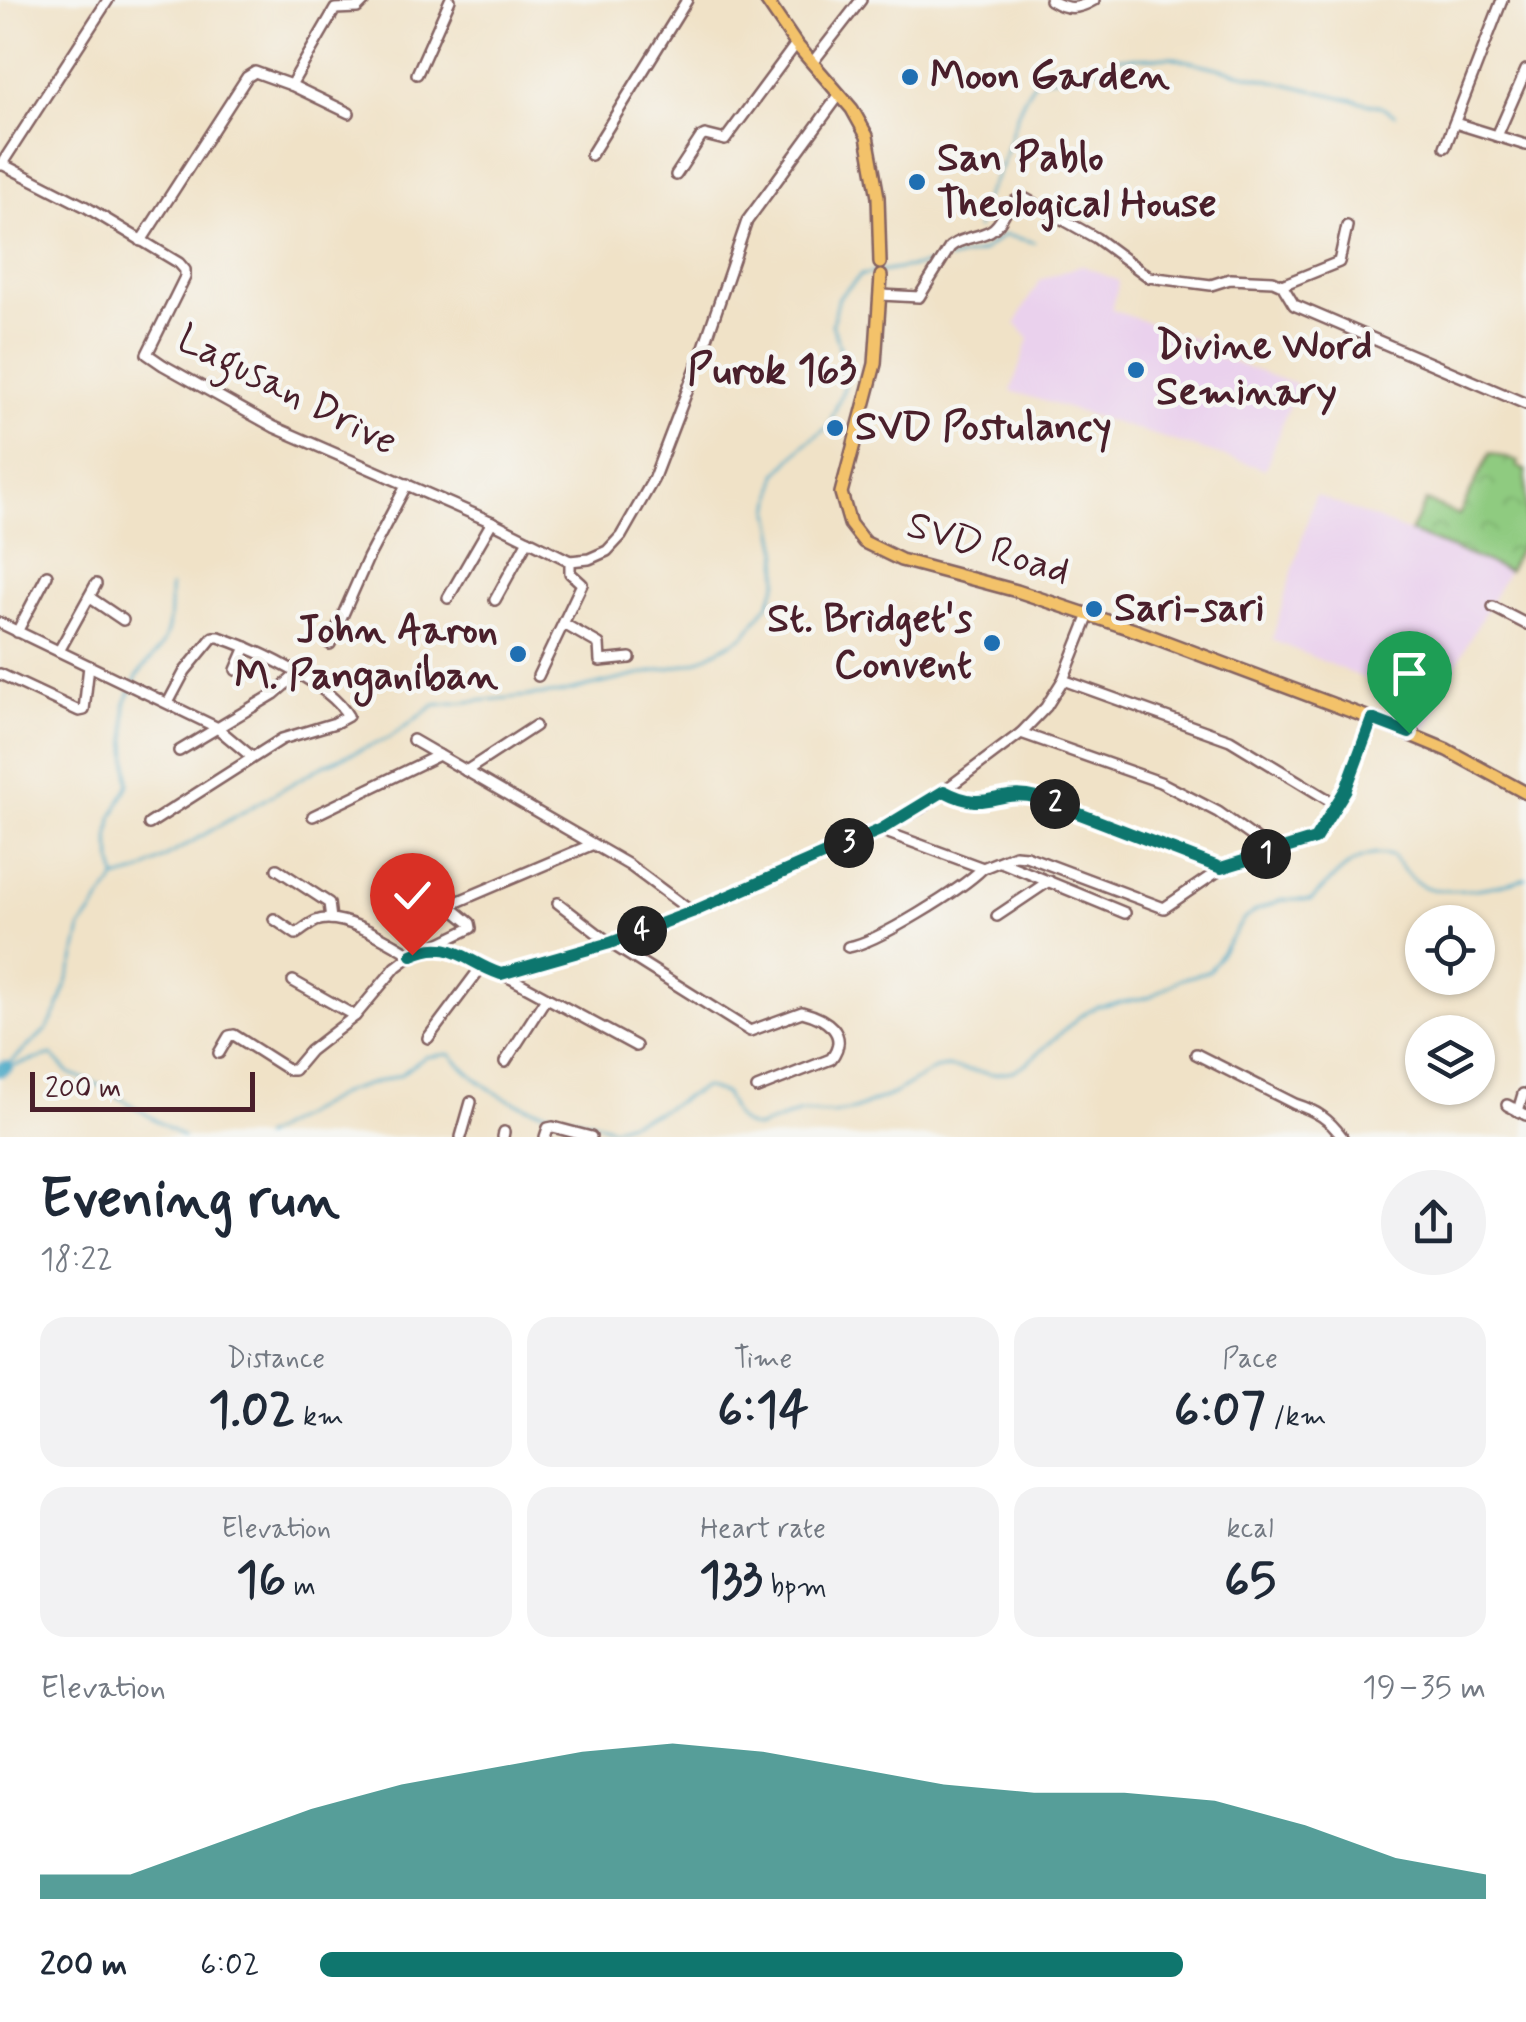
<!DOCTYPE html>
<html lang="en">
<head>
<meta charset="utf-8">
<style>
	:root { --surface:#fff; --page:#f2f2f3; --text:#1f2937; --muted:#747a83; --accent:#0f766e }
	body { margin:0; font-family:Mynerve,sans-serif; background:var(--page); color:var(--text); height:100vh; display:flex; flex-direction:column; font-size:38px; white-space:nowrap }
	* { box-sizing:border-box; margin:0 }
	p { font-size:32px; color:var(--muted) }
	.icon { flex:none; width:55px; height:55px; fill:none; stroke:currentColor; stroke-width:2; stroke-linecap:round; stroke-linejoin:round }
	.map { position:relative; height:1137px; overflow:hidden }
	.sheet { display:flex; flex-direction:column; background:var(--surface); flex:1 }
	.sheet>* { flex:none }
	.controls { position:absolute; left:1405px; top:905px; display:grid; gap:20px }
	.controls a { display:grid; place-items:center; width:90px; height:90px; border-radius:50%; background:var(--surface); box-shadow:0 2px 8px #0004; font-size:50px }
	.scale { position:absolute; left:30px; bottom:25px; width:225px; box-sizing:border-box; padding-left:10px; border:5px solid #4a1f2b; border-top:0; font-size:28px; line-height:35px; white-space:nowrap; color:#4a1f2b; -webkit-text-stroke:8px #f6f6f2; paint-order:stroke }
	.pin { position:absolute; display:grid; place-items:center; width:85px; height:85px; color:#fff; margin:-102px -42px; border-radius:50% 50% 50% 0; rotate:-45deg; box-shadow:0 0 10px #0007 }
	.pin .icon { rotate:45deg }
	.km { position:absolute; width:50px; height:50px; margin:-25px; border-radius:50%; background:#222; color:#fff; font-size:28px; line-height:50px; text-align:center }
	.round { display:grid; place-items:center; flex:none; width:105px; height:105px; border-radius:52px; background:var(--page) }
	.head { display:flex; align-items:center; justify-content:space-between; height:170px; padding:0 40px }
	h1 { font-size:55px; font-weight:700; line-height:75px }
	.stats { display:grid; grid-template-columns:repeat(3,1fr); gap:15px; height:170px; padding:10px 40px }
	.stats div { display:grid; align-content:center; border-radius:25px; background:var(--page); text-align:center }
	.stats b { font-size:50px; font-weight:700 }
	.stats small { font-size:28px; font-weight:400 }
	.stats p { font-size:28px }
	.chart { height:280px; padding:20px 40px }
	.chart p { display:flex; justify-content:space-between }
	.chart svg { width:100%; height:180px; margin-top:10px; fill:var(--accent); opacity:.7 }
	ul { padding:0 40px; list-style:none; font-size:32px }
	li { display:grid; grid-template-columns:160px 120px 1fr; align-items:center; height:75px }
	li i { height:25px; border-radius:12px; background:var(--accent) }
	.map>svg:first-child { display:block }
	.built { fill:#ead1ed }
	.park { fill:url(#park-crowns); stroke:#6c7556; stroke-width:2.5 }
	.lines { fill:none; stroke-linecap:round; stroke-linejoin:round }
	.stream { stroke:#47a7c6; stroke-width:2.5 }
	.river { stroke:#47a7c6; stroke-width:14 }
	.minor-casing { stroke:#846362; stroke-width:14 }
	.major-casing { stroke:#846362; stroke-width:16 }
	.minor { stroke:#fff; stroke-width:9 }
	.major { stroke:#f3c26a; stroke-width:11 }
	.route-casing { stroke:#fff; stroke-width:20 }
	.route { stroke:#0f766e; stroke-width:12 }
	.poi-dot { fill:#1f6fb2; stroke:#f6f6f2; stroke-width:4 }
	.labels { text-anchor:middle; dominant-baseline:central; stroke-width:9; stroke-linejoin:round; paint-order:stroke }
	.poi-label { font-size:40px; font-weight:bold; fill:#4a1f2b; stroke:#f6f6f2; text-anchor:start }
	.street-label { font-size:40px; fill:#4a1f2b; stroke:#f6f6f2 }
	.neighbourhood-label { font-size:42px; font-weight:bold; fill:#4a1f2b; stroke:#f6f6f2 }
</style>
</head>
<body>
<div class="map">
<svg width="1526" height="1137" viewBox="0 0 1526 1137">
	<defs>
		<pattern id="park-crowns" width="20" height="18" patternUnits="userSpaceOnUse" patternTransform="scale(2.5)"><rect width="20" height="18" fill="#8fcb80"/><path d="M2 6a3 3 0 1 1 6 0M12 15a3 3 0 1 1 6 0" fill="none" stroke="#7dae6f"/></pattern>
	</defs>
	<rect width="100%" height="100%" fill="#f6f6f2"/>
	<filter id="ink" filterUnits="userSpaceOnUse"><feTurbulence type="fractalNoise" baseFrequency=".01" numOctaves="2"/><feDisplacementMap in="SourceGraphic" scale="20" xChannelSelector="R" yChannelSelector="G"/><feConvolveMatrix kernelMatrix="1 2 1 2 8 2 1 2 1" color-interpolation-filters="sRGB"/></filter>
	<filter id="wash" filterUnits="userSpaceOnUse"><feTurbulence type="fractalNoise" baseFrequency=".0048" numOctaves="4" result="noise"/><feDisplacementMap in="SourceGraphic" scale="40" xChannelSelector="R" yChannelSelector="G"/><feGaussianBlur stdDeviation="2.25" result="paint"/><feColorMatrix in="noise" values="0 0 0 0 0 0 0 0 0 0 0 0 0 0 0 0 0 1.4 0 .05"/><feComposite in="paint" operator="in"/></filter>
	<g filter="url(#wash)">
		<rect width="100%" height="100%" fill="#f0e2c7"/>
		<g class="built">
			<polygon points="1081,265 1119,281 1112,310 1215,346 1212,355 1297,385 1265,469 1011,391 1029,339 1016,324 1023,309 1040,280"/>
			<polygon points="1315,495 1508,571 1466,646 1424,734 1404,726 1413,699 1272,640"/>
		</g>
		<polygon class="park" points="1490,453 1519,462 1517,466 1526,471 1526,536 1508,571 1410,532 1426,501 1459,515"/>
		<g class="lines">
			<g class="stream">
				<polyline points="1086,73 1119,58 1171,57 1379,106 1395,115"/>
				<path d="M977 229C977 202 994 185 1003 161 1014 129 1015 107 1037 79L1073 75"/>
				<polyline points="948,260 981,252 1004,235 1034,242"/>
				<path d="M134 683C139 669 149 663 158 651 172 631 170 610 170 587"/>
				<polyline points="116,877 109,840 112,818 129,784 125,704 131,691"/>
				<polyline points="6,1067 47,1029 58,1009 74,961 81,928 116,879 138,873 324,765 389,738 435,705 560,693 696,662 744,636 769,603 778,581 779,551 771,512 777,474 805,444 828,427 844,388 842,354 832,324 839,297 861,275 935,263"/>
				<polyline points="8,1067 52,1055 69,1073 99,1085 183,1137"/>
				<path d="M262 1137 346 1091 400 1075 425 1057 450 1054C471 1077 497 1098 528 1107 556 1116 584 1118 612 1128L658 1112 704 1087 725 1094 735 1116 743 1124 756 1128 801 1112 832 1114 854 1110 893 1094 935 1069 946 1067 994 1074 1013 1071 1027 1063 1080 1016 1097 1007 1150 997 1179 980 1209 971 1244 919 1255 911 1281 900H1311C1334 879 1357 846 1392 856 1401 866 1408 878 1421 885 1444 898 1501 886 1526 878"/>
			</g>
			<polyline class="river" points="0,1070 6,1067"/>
		</g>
	</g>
	<g filter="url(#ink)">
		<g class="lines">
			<g class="minor-casing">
				<g id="minor">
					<path d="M1050 0C1067 10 1077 10 1094 0"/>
					<polyline points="812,63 861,0"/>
					<polyline points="417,74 450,0"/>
					<polyline points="291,85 335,9 357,8 365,0"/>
					<polyline points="1455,123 1526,145"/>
					<polyline points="1497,136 1526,70"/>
					<polyline points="1445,147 1502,0"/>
					<polyline points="591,155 687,0"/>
					<polyline points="0,163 86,207 179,263 185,270 185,277 147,354 163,365 274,427 492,522 570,561 589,559 607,551 621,536 653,480 704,347 747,221 840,94"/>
					<polyline points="1,165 108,0"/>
					<polyline points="676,175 701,137 705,135 725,140 796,44"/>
					<polyline points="141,241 247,77 255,72 291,85 349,113"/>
					<polyline points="1282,285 1339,262 1347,226"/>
					<path d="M881 295 919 297 950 247C962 237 977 238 990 231 1007 222 1003 198 1026 199L1096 238 1149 277 1211 285 1230 279 1273 281 1282 285 1294 305 1526 404"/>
					<polyline points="89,597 123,620"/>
					<polyline points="448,598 492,522"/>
					<polyline points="495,600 528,540"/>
					<polyline points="1493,607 1526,624"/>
					<polyline points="0,623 216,727 252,757"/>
					<polyline points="564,624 599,644 600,661 630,658"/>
					<polyline points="17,632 47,575"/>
					<polyline points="330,644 368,558 407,484"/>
					<polyline points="59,651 96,584"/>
					<polyline points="236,670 246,647"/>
					<polyline points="0,674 79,711 84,710 89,666"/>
					<polyline points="538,676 582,584 570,573 570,561"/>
					<polyline points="1063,680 1230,740 1337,805"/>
					<polyline points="1021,733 1160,782 1218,812 1273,851"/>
					<polyline points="413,740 629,865 692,912"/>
					<polyline points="179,751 274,694 297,674"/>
					<polyline points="466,771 535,726"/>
					<path d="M944 791C990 815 995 787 1038 797L1221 869"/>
					<polyline points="313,816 439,755"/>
					<path d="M149 824 282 739 335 723 348 716C329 683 255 649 219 637H213L185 671 168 703"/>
					<polyline points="880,830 983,868 1015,855 1026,856 1164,908 1221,869 1315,839 1346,789 1372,719"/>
					<polyline points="1001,862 1125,913"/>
					<polyline points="277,869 329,903 331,919"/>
					<path d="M558 903 610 943 750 1031 802 1012C825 1018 851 1033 831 1059L757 1088"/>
					<polyline points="997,916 1049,881"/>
					<path d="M274 919 296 934C303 930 309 924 316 921 342 911 390 942 412 955"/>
					<polyline points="436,945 471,928 470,923 453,909 452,904 591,845"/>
					<path d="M848 947C876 943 962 889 983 868"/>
					<polyline points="501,973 610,943 692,912 880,830 921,808 1021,733 1046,707 1063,680 1089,615"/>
					<polyline points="293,981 355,1016"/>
					<polyline points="428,1038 482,966"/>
					<polyline points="219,1053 229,1036 234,1035 289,1070 294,1070 310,1051 355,1016 396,967 412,955 434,946 449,949 501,973 636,1046"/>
					<path d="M1196 1054 1295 1104C1317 1111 1329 1119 1342 1137"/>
					<polyline points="505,1062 546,998"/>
					<polyline points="1507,1105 1526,1115"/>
					<polyline points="1518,1111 1523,1094"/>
					<polyline points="461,1137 471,1102"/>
					<polyline points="503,1137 504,1132"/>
					<polyline points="545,1137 548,1128 553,1127 591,1137"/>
				</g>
			</g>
			<g class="major-casing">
				<g id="major">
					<polyline points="766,0 796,44 852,109 867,136 878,197 880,263"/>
					<polyline points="881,276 875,364 841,493 850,524 864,542 901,560 1017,591 1137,631 1372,719 1447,750 1526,793"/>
				</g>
			</g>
			<use href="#minor" class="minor"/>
			<use href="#major" class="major"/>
		</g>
	</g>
	<g class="lines" filter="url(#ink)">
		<g class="route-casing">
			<path id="route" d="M412 955C451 937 465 962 501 974L610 943 692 912 880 830 944 791C989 815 995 787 1038 798L1221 868 1315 839 1346 789 1372 719 1409 733"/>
		</g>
		<use href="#route" class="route"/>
	</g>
	<g class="poi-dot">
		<circle cx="910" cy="77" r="10"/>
		<circle cx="917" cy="182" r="10"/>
		<circle cx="1136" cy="370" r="10"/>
		<circle cx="835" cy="428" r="10"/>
		<circle cx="1094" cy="609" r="10"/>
		<circle cx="992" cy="643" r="10"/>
		<circle cx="518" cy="654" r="10"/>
	</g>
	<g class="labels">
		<g class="poi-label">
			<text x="930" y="77">Moon Garden</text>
			<text x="937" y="159">San Pablo<tspan x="937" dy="46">Theological House</tspan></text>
			<text x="1156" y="347">Divine Word<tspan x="1156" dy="46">Seminary</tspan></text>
			<text x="855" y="428">SVD Postulancy</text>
			<text x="1114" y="609">Sari-sari</text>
			<text x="972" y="620" text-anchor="end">St. Bridget's<tspan x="972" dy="46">Convent</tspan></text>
			<text x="498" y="631" text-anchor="end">John Aaron<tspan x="498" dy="46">M. Panganiban</tspan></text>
		</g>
		<g class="street-label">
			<text transform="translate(287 391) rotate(27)">Lagusan Drive</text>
			<text transform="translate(988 549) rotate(17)">SVD Road</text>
		</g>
		<g class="neighbourhood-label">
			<text x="772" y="371">Purok 163</text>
		</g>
	</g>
</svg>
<div class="controls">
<a><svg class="icon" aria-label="locate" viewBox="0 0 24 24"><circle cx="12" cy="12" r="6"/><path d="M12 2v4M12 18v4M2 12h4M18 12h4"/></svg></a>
<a><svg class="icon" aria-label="layers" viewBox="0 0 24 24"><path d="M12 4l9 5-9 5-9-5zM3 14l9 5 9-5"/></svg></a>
</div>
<div class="scale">200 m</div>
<div class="pin" style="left:1409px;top:733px;background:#1e9e55"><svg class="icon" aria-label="arrive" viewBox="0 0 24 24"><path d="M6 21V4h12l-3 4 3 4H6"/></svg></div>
<div class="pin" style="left:412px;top:955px;background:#d93025"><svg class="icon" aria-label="check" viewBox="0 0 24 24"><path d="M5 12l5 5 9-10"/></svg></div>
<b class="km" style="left:1266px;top:854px">1</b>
<b class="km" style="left:1055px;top:804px">2</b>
<b class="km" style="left:849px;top:843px">3</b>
<b class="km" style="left:642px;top:931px">4</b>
</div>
<section class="sheet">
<div class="head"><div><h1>Evening run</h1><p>18:22</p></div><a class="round"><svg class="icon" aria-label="share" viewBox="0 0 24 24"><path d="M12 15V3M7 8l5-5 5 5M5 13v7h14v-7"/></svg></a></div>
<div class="stats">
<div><p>Distance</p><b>1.02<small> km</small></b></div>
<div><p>Time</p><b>6:14</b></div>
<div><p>Pace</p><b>6:07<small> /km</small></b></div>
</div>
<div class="stats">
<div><p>Elevation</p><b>16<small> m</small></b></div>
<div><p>Heart rate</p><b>133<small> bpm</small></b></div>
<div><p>kcal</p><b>65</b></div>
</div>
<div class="chart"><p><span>Elevation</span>19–35 m</p>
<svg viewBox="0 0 160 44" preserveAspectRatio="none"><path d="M0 44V38L10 38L20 30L30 22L40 16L50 12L60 8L70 6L80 8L90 12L100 16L110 18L120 18L130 20L140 26L150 34L160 38V44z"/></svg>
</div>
<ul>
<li><b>200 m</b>6:02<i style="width:74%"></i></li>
</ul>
</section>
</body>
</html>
